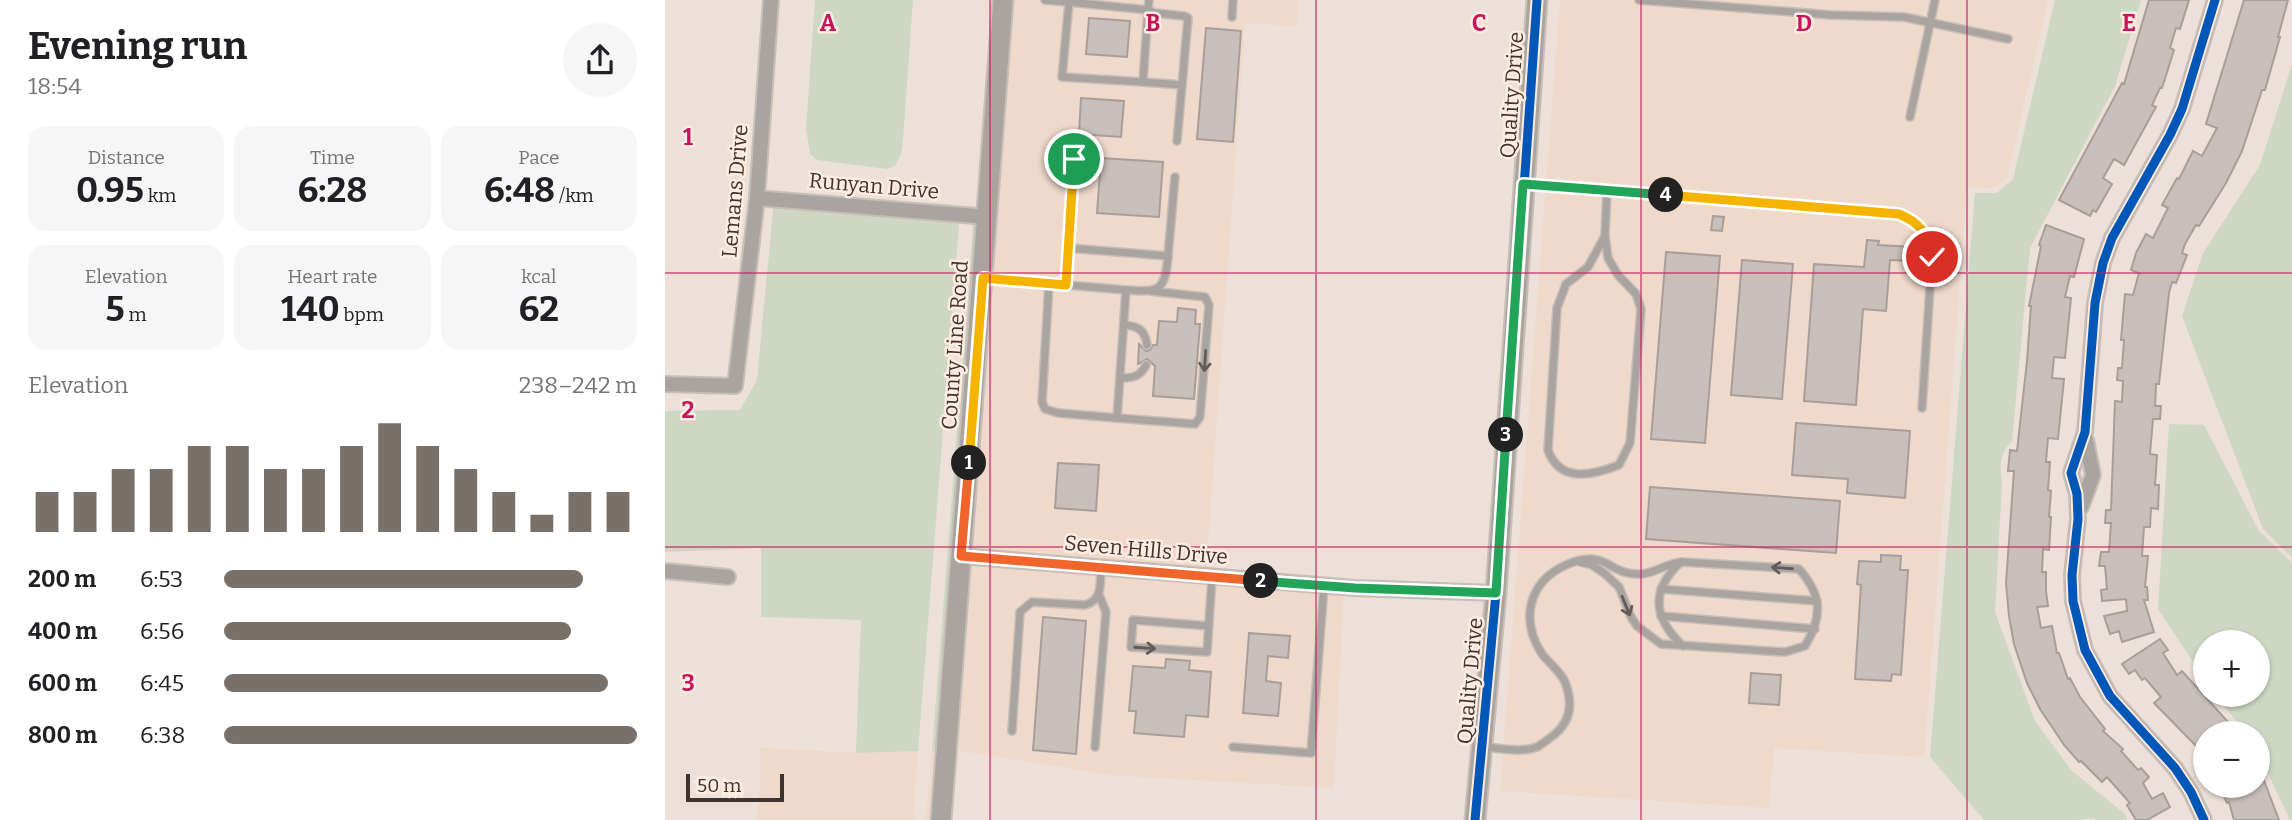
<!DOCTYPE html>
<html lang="en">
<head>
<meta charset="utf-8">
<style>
	:root { --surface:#fff; --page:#f6f6f6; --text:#202124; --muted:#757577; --accent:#7a706a }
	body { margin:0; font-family:Bitter,serif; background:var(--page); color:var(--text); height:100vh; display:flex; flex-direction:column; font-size:26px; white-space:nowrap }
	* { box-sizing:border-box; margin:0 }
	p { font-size:23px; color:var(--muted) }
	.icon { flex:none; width:38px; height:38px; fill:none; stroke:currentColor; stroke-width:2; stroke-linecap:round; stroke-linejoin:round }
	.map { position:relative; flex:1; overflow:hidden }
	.side { display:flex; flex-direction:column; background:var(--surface); width:665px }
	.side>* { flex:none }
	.buttons { position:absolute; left:1528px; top:630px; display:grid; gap:14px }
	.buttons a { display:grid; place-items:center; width:77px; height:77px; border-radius:50%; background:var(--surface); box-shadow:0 2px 5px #0004; font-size:35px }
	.scale { position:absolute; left:21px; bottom:18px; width:98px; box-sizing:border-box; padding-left:7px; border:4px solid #3d342f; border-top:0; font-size:19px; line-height:24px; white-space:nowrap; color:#3d342f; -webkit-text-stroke:5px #feece1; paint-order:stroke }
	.pin { position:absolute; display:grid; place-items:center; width:60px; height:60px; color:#fff; margin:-30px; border:4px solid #fff; border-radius:50%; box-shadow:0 2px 7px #0007 }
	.km { position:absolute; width:35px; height:35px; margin:-18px; border-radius:50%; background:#222; color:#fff; font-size:19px; line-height:35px; text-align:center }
	.round { display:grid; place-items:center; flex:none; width:74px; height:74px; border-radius:37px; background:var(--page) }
	.head { display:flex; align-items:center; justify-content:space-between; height:119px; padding:0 28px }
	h1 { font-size:38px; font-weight:700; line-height:52px }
	.figures { display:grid; grid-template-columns:repeat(3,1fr); gap:10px; height:119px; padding:7px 28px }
	.figures div { display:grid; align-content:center; border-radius:18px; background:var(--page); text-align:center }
	.figures b { font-size:35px; font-weight:700 }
	.figures small { font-size:19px; font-weight:400 }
	.figures p { font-size:19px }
	.chart { height:196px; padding:14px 28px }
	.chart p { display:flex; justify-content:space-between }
	.chart svg { width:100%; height:126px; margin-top:7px; stroke:var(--accent); stroke-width:6 }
	ul { padding:0 28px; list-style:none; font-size:23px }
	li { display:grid; grid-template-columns:112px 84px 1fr; align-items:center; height:52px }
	li i { height:18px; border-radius:9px; background:var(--accent) }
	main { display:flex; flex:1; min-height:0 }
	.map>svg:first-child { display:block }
	.built { fill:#eed9cb }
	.green { fill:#cdd7c4 }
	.building { fill:#c9bfba; stroke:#a89e99; stroke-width:2 }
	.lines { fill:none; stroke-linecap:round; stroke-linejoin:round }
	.lane-casing { stroke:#c7beb8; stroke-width:10 }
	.street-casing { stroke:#c7beb8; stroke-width:18 }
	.secondary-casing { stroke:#c7beb8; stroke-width:23 }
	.lane { stroke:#aaa4a1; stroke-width:7 }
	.street { stroke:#aaa4a1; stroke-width:14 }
	.secondary { stroke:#aaa49e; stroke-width:19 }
	.cycleway-casing { stroke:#feece1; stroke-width:13 }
	.cycleway { stroke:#0057b8; stroke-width:9 }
	.oneway { stroke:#635b57 }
	.split-1-casing { stroke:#fff; stroke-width:14 }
	.split-2-casing { stroke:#fff; stroke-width:14 }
	.split-3-casing { stroke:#fff; stroke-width:14 }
	.split-4-casing { stroke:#fff; stroke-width:14 }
	.split-5-casing { stroke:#fff; stroke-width:14 }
	.split-1 { stroke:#f5b400; stroke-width:9 }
	.split-2 { stroke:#f0652b; stroke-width:9 }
	.split-3 { stroke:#22a559; stroke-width:9 }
	.split-4 { stroke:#22a559; stroke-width:9 }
	.split-5 { stroke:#f5b400; stroke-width:9 }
	.grid { fill:none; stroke:#c2185b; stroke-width:2; stroke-opacity:0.55 }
	.labels { text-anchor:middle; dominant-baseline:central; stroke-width:5; stroke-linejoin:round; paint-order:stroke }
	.street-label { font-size:21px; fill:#3d342f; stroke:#feece1 }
	.grid-label { font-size:23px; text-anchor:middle; font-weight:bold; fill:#c2185b; stroke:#feece1; stroke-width:5; stroke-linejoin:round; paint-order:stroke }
</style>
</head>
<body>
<main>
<section class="side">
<div class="head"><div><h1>Evening run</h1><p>18:54</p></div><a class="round"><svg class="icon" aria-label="share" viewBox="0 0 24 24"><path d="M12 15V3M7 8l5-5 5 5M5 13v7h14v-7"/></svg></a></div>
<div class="figures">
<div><p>Distance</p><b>0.95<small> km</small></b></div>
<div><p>Time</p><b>6:28</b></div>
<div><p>Pace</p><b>6:48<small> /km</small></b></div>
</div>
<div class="figures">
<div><p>Elevation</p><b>5<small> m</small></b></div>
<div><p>Heart rate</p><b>140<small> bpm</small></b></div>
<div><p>kcal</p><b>62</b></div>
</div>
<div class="chart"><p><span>Elevation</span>238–242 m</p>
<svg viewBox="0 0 160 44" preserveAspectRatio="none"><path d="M5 44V30M15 44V30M25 44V22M35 44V22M45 44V14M55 44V14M65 44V22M75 44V22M85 44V14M95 44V6M105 44V14M115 44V22M125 44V30M135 44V38M145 44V30M155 44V30"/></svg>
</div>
<ul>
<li><b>200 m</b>6:53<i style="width:87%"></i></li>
<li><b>400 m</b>6:56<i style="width:84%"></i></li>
<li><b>600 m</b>6:45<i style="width:93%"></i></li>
<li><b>800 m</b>6:38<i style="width:100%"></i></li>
</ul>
</section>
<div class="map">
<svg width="1627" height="820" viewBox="0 0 1627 820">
	<rect width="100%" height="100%" fill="#ece0d8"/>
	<g class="built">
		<polygon points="345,0 633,0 632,26 580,23 541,574 679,586 669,788 444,775 291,750"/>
		<polygon points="895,0 1383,0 1342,178 1328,188 1302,187 1259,757 1109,748 1104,808 835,791"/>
		<polygon points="95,748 191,753 253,751 248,820 91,820 95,787"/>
		<polygon points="267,751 274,751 268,820 261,820"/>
	</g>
	<g class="green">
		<polygon points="150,0 248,0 238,140 236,154 230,166 222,169 152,160 145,154 141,129"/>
		<path d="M1390 0H1476L1450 86 1365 248 1347 441C1335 453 1334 465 1337 482L1330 612 1370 721 1407 771 1460 814 1462 820H1431L1429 818 1413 820H1319L1265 757 1310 193H1332L1348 179Z"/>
		<polygon points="1627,64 1627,558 1598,529 1517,316 1538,253 1595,165"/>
		<polygon points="109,201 295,212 253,751 191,753 196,620 96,617 96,548 0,552 0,411 75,410 92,380"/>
		<polygon points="309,212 315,213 274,751 267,751"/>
		<polygon points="1504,424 1539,425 1594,531 1627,563 1627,820 1625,820 1593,752 1592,733 1580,733 1551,695 1592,695 1592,642 1540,642 1540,680 1493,609"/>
	</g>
	<g class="building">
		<polygon points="1484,0 1524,0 1515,29 1511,28 1505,48 1509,50 1497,88 1495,88 1487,105 1491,107 1459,165 1449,159 1438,178 1447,184 1431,212 1428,210 1425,216 1394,200 1457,83 1459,84"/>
		<polygon points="1579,0 1623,0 1613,37 1615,37 1600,90 1597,90 1577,151 1561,183 1534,226 1531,225 1520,244 1517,253 1522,255 1511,283 1507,282 1504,293 1494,384 1491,384 1490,406 1496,406 1495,419 1488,419 1485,454 1492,455 1490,485 1494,485 1493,509 1486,508 1485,527 1479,527 1477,556 1483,556 1480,587 1482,587 1483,600 1479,600 1489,632 1457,642 1454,631 1445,634 1439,616 1462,611 1461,599 1437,601 1436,590 1442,589 1440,566 1434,566 1436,552 1444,552 1446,523 1440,523 1441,510 1446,510 1450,401 1457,402 1458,381 1452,380 1453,368 1457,368 1459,340 1456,340 1460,294 1468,295 1474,273 1466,270 1471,253 1481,234 1488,238 1503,208 1497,205 1512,178 1514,179 1528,151 1537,156 1552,128 1541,124"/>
		<polygon points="424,18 465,21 462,57 421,54"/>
		<polygon points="541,28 576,31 568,142 532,139"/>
		<polygon points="416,98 459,101 456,137 414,134"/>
		<polygon points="436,158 498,162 494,217 432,213"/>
		<polygon points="1048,216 1059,217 1057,231 1046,230"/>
		<polygon points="1381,225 1419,239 1409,277 1405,276 1400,297 1406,298 1400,358 1389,357 1387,378 1399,379 1393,439 1383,438 1381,462 1385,462 1383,490 1386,491 1384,517 1386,517 1384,550 1378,549 1377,572 1381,572 1381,591 1383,606 1372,607 1376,628 1387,626 1392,653 1394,653 1403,679 1405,678 1415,697 1440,729 1438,731 1458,749 1456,751 1473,770 1476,768 1484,777 1478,783 1487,799 1498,793 1505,807 1482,820 1471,820 1462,805 1465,803 1442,777 1437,782 1416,761 1414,762 1399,745 1375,709 1362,683 1349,644 1344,616 1341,583 1349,471 1343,471 1345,450 1352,451 1362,361 1366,306 1364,306 1376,246 1374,245"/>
		<polygon points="1202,240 1214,241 1213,245 1250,247 1249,261 1225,260 1221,311 1198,309 1191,405 1139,401 1149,264 1199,267"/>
		<polygon points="1001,252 1055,256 1040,443 986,439"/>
		<polygon points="1077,260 1128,264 1117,399 1066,395"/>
		<polygon points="513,308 531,310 530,324 535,324 529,399 488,396 490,366 482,359 473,364 474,344 481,351 485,350 488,345 492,345 494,321 512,322"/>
		<polygon points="1131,423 1245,431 1240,498 1182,493 1183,479 1127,475"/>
		<polygon points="393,463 434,465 431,511 390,508"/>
		<polygon points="985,487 1175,501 1171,553 981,539"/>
		<polygon points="1216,555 1236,556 1235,570 1243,570 1236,675 1227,674 1226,681 1190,679 1196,585 1192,584 1194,561 1216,562"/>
		<polygon points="378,617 421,621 411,754 368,750"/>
		<polygon points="584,633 625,636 623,658 603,656 601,681 616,683 613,716 578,713"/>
		<polygon points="1495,639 1503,650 1498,653 1512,675 1517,671 1573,733 1540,733 1540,755 1489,703 1496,697 1480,678 1477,680 1470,670 1464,674 1457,664"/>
		<polygon points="501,659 525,661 524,670 546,672 543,717 521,715 519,737 469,733 471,711 464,711 468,666 500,668"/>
		<polygon points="1086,673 1116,675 1114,705 1084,703"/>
		<polygon points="1593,765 1614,820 1569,820 1564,802 1562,803 1554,786 1592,786"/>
	</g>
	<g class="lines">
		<g class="lane-casing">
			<g id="lane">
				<polyline points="380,0 404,2 404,0"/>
				<polyline points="484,0 483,10 404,2 397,77 478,82 483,10 490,13 519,16 523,18 512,141"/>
				<polyline points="974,0 1166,15 1239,17 1343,39"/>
				<polyline points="567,17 568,0"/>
				<polyline points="478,82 517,85"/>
				<polyline points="1245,117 1270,0"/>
				<path d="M862 185 1212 211C1245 215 1262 221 1267 257L1257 408"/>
				<path d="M940 236 943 258 953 275 971 294 976 309 965 443 954 465C928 475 895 484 883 450L892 308 901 284 923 267Z"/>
				<polyline points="940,236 942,191"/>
				<path d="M403 248 503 256C500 292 494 292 461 290"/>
				<polyline points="503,256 510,177"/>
				<polyline points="318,278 461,290 452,418 393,413 380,409 377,402 384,283"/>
				<polyline points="401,284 409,159"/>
				<path d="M459 325C473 326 480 330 482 345"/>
				<path d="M455 378C468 378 475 377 481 365"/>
				<polyline points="452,418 530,424 535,417 544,305 540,297 485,291"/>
				<path d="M1016 562C985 590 988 618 1018 646"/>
				<polyline points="996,589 1152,601"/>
				<polyline points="996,616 1150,629"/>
				<polyline points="544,626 468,620 466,647 542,652 547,577"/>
				<path d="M347 731 355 612 367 602 420 605C438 600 435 583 436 568"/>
				<polyline points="430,747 441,612 434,595"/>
				<polyline points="568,747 646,753 659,586"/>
				<path d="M819 747C835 748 856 753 872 747 876 745 881 741 885 738 905 724 909 705 900 682 896 672 884 663 877 654 855 620 863 582 901 565 942 547 943 576 976 574 991 573 1002 563 1017 562L1134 569C1157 595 1158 616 1140 646L1120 652 996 644 972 626 966 617 954 587 939 573 927 565 915 562"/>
			</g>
		</g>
		<g class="street-casing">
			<g id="street">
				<polyline points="92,198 323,217"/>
				<polyline points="0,384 70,386 92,198 106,0"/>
				<polyline points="1416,507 1428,475 1421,440"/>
				<polyline points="296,556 690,588 831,593"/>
				<polyline points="0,571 63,577"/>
				<polyline points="1539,820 1526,792 1510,768 1445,696 1420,650 1408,601 1407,575 1413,519 1412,494 1406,473 1420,432 1430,303 1438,263 1447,238 1505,135 1517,109 1550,0"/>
			</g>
		</g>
		<g class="secondary-casing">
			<g id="secondary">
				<polyline points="276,820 338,0"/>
				<polyline points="810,820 831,593 872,0"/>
			</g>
		</g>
		<use href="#lane" class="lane"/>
		<use href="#street" class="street"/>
		<use href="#secondary" class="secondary"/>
		<g class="cycleway-casing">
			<g id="cycleway">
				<polyline points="296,556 690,588 831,593"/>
				<polyline points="810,820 831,593 872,0"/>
				<polyline points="1539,820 1526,792 1510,768 1445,696 1420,650 1408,601 1407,575 1413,519 1412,494 1406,473 1420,432 1430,303 1438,263 1447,238 1505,135 1517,109 1550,0"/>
			</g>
		</g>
		<use href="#cycleway" class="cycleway"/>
	</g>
	<defs><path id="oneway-shaft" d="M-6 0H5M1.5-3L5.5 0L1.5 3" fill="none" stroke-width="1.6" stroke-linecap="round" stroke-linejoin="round" transform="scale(1.75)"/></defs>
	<g class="oneway">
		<use href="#oneway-shaft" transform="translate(540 361) rotate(94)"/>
		<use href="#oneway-shaft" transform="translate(1117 568) rotate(-176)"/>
		<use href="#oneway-shaft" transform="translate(961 606) rotate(68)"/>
		<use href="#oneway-shaft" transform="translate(480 648) rotate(4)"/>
	</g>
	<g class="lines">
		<g class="split-1-casing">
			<polyline id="split-1" points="304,463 318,278 401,285 409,159"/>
		</g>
		<g class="split-2-casing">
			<polyline id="split-2" points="304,463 296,556 596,581"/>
		</g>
		<g class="split-3-casing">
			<polyline id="split-3" points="596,581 690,588 831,593 841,435"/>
		</g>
		<g class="split-4-casing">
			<polyline id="split-4" points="841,435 858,184 1001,195"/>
		</g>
		<g class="split-5-casing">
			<path id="split-5" d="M1001 195 1234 214C1255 223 1264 234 1267 257"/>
		</g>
		<use href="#split-1" class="split-1"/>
		<use href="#split-2" class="split-2"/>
		<use href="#split-3" class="split-3"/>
		<use href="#split-4" class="split-4"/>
		<use href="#split-5" class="split-5"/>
	</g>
	<path class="grid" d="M325 0V820M651 0V820M976 0V820M1302 0V820M0 273H1627M0 547H1627"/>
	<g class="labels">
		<g class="street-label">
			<text transform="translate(847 95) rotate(-86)">Quality Drive</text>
			<text transform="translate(209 186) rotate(5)">Runyan Drive</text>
			<text transform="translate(70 191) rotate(-85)">Lemans Drive</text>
			<text transform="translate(290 345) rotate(-86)">County Line Road</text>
			<text transform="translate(481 550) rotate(5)">Seven Hills Drive</text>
			<text transform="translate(805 681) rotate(-85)">Quality Drive</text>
		</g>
	</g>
	<g class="grid-label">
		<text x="163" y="31">A</text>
		<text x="488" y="31">B</text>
		<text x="814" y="31">C</text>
		<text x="1139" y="31">D</text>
		<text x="1464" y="31">E</text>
		<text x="23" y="145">1</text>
		<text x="23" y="418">2</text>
		<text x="23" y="691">3</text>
	</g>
</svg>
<div class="buttons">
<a>+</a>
<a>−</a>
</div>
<div class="scale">50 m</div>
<div class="pin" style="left:409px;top:159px;background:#1e9e55"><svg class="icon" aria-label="arrive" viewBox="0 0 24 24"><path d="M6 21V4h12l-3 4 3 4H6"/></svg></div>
<div class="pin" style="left:1267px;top:257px;background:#d93025"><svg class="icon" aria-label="check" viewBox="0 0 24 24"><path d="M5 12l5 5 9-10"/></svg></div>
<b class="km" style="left:304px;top:463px">1</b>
<b class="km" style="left:596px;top:581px">2</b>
<b class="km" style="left:841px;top:435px">3</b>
<b class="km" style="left:1001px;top:195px">4</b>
</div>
</main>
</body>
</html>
